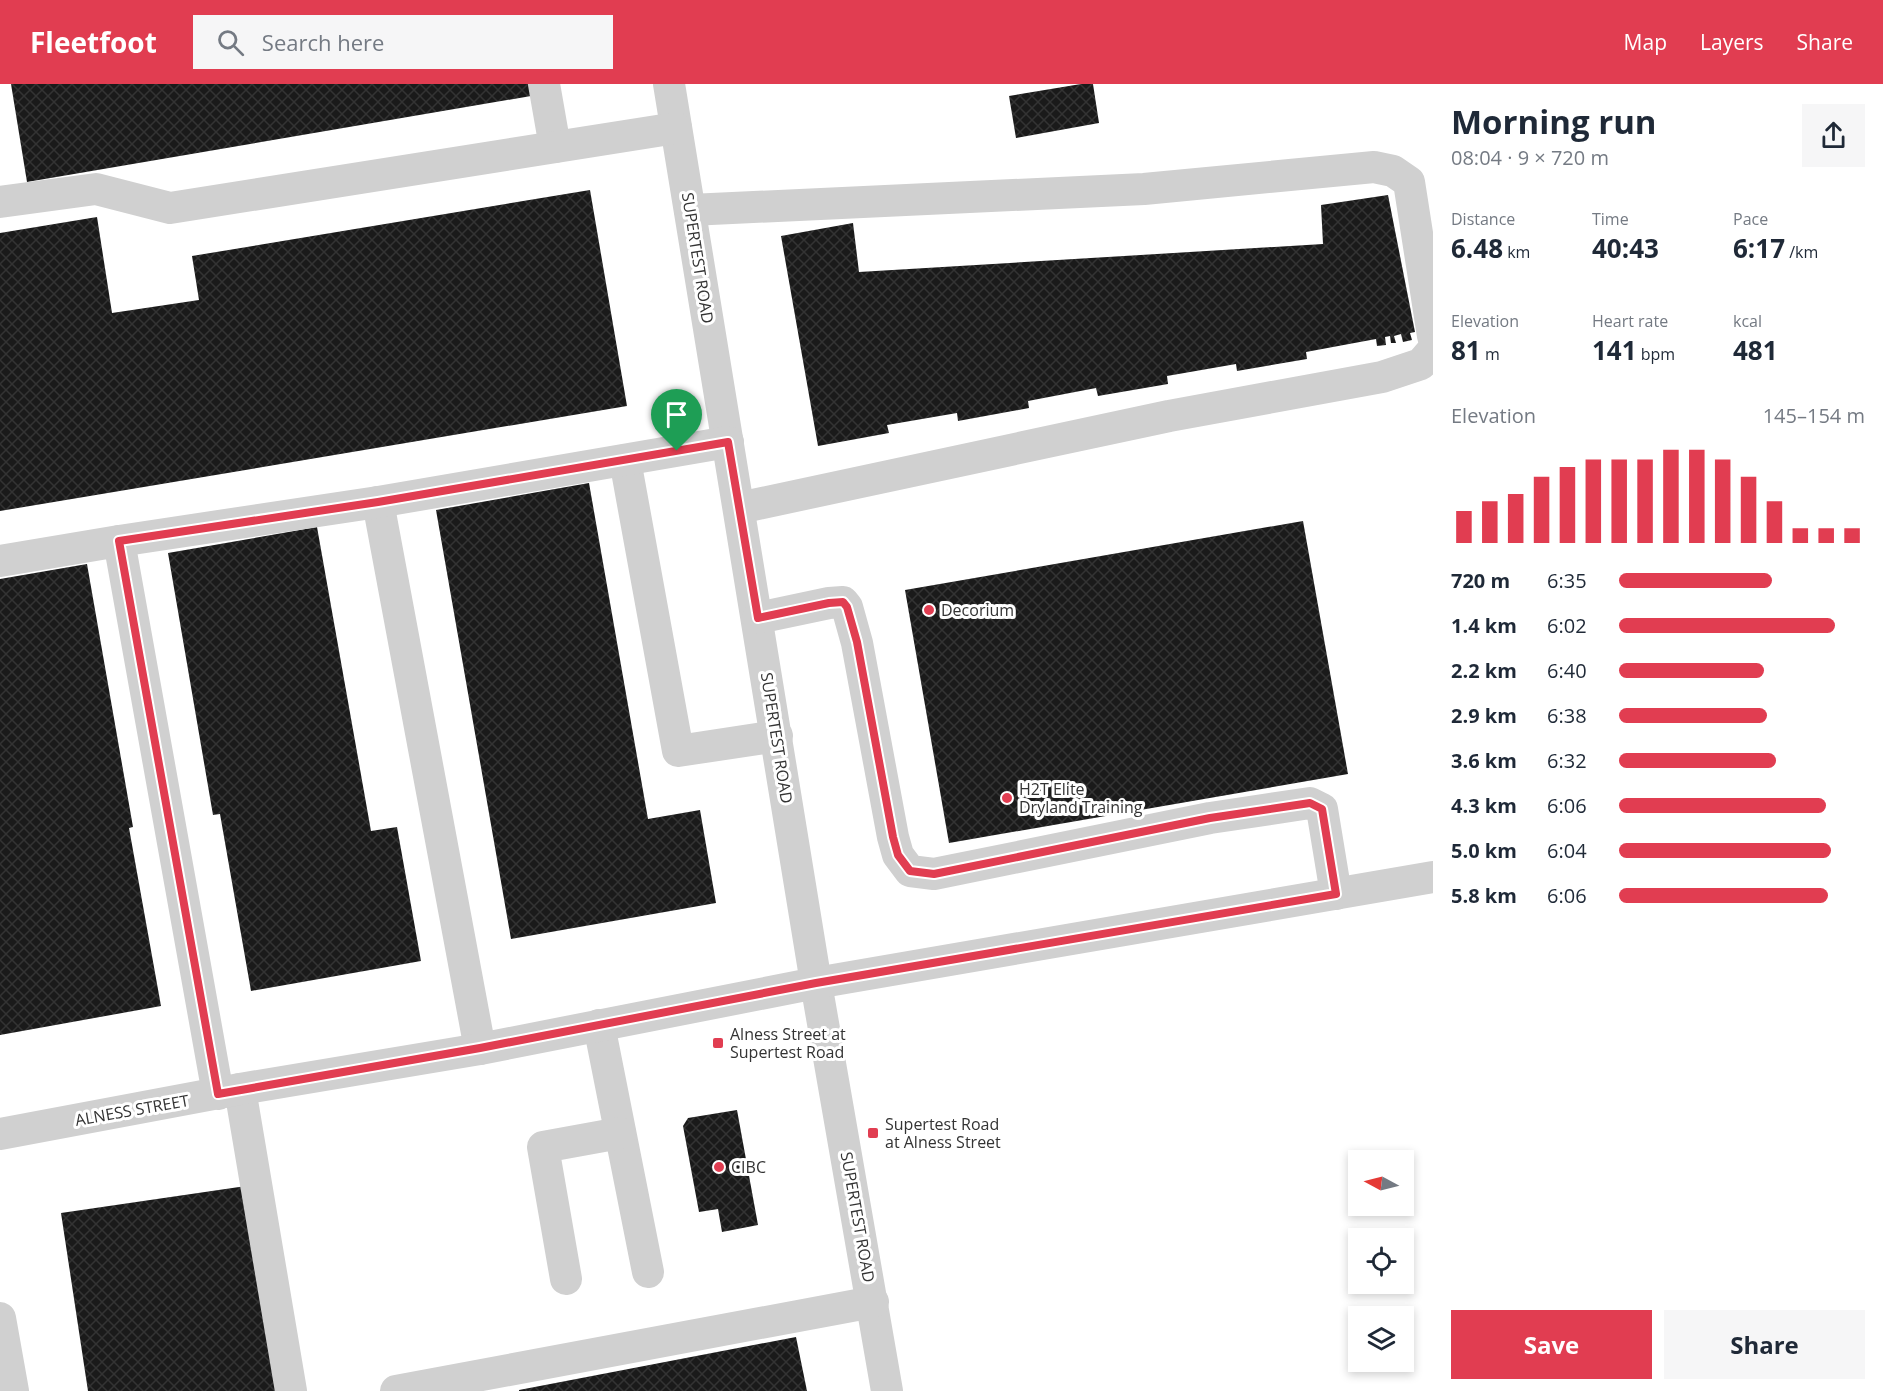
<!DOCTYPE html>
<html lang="en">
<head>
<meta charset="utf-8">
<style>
	:root { --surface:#fff; --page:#f6f6f7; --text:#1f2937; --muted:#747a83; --accent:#e13d51 }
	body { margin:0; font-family:"Open Sans",sans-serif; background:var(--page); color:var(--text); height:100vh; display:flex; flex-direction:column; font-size:22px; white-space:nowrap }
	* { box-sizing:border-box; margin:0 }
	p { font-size:20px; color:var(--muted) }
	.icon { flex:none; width:33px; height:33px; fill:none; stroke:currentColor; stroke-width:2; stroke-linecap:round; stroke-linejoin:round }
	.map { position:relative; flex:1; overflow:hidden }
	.sheet { display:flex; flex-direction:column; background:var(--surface); width:450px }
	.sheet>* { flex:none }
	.needle { width:39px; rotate:277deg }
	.fabs { position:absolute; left:1348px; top:1066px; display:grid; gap:12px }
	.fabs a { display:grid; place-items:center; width:66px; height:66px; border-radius:0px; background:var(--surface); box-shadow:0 3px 9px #0003; font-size:30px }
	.pin { position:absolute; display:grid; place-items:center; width:51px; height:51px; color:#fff; margin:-62px -26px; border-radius:50% 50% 50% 0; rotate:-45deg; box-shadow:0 0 6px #0007 }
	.pin .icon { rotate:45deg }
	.round { display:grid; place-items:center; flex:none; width:63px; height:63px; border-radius:0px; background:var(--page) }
	.headline { display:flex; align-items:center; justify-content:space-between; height:102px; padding:0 18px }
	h1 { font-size:33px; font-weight:700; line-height:45px }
	.figures { display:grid; grid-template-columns:repeat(3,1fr); gap:9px; height:102px; padding:6px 18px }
	.figures div { display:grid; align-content:center }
	.figures b { font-size:26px; font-weight:700 }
	.figures small { font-size:16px; font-weight:400 }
	.figures p { font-size:16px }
	.chart { height:168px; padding:12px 18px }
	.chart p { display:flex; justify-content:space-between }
	.chart svg { width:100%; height:108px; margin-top:6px; stroke:var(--accent); stroke-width:6 }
	.button { display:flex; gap:12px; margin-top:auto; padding:12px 18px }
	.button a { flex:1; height:69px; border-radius:0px; background:var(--accent); color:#fff; font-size:24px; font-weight:700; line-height:69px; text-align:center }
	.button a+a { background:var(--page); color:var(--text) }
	ul { padding:0 18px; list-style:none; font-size:20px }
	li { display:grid; grid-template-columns:96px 72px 1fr; align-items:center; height:45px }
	li i { height:15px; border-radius:8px; background:var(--accent) }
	header { display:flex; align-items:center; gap:36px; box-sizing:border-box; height:84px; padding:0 30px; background:var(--accent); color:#fff }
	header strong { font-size:28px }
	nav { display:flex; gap:33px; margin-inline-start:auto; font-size:21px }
	.search { width:420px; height:54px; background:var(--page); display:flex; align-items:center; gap:15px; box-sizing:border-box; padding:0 21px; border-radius:0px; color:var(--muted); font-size:22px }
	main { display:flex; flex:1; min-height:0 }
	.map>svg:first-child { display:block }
	.building { fill:url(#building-cross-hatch) }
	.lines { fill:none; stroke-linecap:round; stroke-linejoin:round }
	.minor { stroke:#d0d0d0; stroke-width:32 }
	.route-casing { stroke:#fff; stroke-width:12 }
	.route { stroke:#e13d51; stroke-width:8 }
	.poi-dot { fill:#e13d51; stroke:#fff; stroke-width:2 }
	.labels { text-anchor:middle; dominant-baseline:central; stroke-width:6; stroke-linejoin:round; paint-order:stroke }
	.street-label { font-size:16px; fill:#333; stroke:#fff }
	.poi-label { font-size:16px; fill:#333; stroke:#fff; text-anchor:start }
</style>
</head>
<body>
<header>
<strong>Fleetfoot</strong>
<div class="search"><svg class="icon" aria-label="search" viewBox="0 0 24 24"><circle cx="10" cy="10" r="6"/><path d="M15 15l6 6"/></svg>Search here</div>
<nav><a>Map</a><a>Layers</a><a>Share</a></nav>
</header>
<main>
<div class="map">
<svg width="1433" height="1307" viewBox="0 0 1433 1307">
	<defs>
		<pattern id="building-cross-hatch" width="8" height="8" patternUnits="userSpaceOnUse" patternTransform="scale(1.5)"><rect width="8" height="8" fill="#1a1a1a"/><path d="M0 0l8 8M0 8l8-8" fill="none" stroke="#333"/></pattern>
	</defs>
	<rect width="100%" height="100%" fill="#fff"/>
	<g class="building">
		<polygon points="11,0 529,0 531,12 27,98"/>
		<polygon points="1081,0 1093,0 1099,39 1016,54 1009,12"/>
		<polygon points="590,106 627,322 0,427 0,149 97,133 112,229 199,216 192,172"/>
		<polygon points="1388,111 1415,248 1410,249 1412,256 1403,258 1401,250 1394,252 1396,259 1391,259 1390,252 1385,253 1386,261 1377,262 1376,255 1306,268 1307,275 1237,287 1236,280 1167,292 1168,300 1098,312 1096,304 1028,317 1029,324 958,337 957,329 887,341 889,349 818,362 781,152 853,139 859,188 1323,160 1321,121"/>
		<polygon points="589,399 648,735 700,726 716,819 511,855 436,426"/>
		<polygon points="1303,437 1348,690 949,759 905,506"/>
		<polygon points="317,443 371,747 397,743 421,877 251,907 220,730 213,731 168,469"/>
		<polygon points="87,480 133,743 129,744 161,922 0,951 0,495"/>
		<polygon points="737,1026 758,1141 722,1148 718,1125 699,1128 683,1042 688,1034"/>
		<polygon points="246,1102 279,1307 88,1307 61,1129"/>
		<polygon points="796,1253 807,1307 519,1307 519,1306"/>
	</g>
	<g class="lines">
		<g class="minor">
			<polyline points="544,0 555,63"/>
			<polyline points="669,0 816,899 887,1307"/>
			<polyline points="0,118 96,105 170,124 676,44"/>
			<polyline points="690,126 1144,105 1374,83 1393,87 1409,98 1433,252"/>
			<polyline points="625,376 678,667 777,652"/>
			<polyline points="378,418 480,965"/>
			<polyline points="739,424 1169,332 1382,293 1421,280 1433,266"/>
			<polyline points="119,457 378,418 728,358"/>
			<polyline points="0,477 119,457 218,1010"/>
			<polyline points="758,534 829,519 843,518 847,523 857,559 893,753 898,771 910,787 934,790 1210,734 1310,719 1322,725 1336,810"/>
			<polyline points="599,941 648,1188"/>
			<polyline points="240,1005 291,1307"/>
			<polyline points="0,1050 240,1005 480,965 816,899 1433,793"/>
			<polyline points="566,1195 543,1063 620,1049"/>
			<polyline points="0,1234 13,1307"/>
			<polyline points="396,1307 873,1218"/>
		</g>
	</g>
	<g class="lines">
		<g class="route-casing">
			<polygon id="route" points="728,358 758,534 829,519 843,518 847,523 857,558 893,753 898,771 910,787 934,790 1210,734 1310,719 1322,725 1336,810 816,899 480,964 218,1010 119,457 378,418"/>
		</g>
		<use href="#route" class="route"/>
	</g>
	<g class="poi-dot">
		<circle cx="929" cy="526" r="6"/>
		<circle cx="1007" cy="714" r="6"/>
		<rect x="712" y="953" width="12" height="12" rx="3"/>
		<rect x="867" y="1043" width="12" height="12" rx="3"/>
		<circle cx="719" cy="1083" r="6"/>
	</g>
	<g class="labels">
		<g class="street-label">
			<text transform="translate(698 174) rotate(81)">SUPERTEST ROAD</text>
			<text transform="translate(777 654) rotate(81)">SUPERTEST ROAD</text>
			<text transform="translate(132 1026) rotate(-10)">ALNESS STREET</text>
			<text transform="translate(858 1133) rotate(80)">SUPERTEST ROAD</text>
		</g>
		<g class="poi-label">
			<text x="941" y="526">Decorium</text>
			<text x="1019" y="705">H2T Elite<tspan x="1019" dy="18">Dryland Training</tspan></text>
			<text x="730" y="950">Alness Street at<tspan x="730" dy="18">Supertest Road</tspan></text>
			<text x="885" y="1040">Supertest Road<tspan x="885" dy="18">at Alness Street</tspan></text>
			<text x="731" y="1083">CIBC</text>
		</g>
	</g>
</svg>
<div class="fabs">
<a><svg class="needle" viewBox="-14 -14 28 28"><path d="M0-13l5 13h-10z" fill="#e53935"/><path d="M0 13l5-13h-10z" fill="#747a83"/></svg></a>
<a><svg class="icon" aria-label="locate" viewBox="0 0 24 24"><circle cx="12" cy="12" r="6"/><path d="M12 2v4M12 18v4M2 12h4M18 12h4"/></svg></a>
<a><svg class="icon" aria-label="layers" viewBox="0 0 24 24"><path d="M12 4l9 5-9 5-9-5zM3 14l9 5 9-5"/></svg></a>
</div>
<div class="pin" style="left:677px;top:367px;background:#1e9e55"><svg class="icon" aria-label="arrive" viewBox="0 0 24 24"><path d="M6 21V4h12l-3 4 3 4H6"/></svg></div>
</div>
<section class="sheet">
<div class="headline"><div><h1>Morning run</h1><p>08:04 · 9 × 720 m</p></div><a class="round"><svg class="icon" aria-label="share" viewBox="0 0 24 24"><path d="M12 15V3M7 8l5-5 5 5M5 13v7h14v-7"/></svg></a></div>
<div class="figures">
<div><p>Distance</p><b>6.48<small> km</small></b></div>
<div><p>Time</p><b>40:43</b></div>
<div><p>Pace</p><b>6:17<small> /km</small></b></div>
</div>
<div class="figures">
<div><p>Elevation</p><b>81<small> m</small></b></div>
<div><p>Heart rate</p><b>141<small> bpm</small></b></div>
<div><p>kcal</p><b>481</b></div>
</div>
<div class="chart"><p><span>Elevation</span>145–154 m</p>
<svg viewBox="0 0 160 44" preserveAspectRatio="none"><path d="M5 44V31M15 44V27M25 44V24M35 44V17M45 44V13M55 44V10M65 44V10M75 44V10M85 44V6M95 44V6M105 44V10M115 44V17M125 44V27M135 44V38M145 44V38M155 44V38"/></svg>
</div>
<ul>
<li><b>720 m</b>6:35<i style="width:62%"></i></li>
<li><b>1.4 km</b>6:02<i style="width:88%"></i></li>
<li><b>2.2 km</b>6:40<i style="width:59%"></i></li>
<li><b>2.9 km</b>6:38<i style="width:60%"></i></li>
<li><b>3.6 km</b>6:32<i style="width:64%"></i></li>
<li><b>4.3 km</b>6:06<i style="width:84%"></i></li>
<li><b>5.0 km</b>6:04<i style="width:86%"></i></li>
<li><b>5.8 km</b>6:06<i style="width:85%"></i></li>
</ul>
<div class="button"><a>Save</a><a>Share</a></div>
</section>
</main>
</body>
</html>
